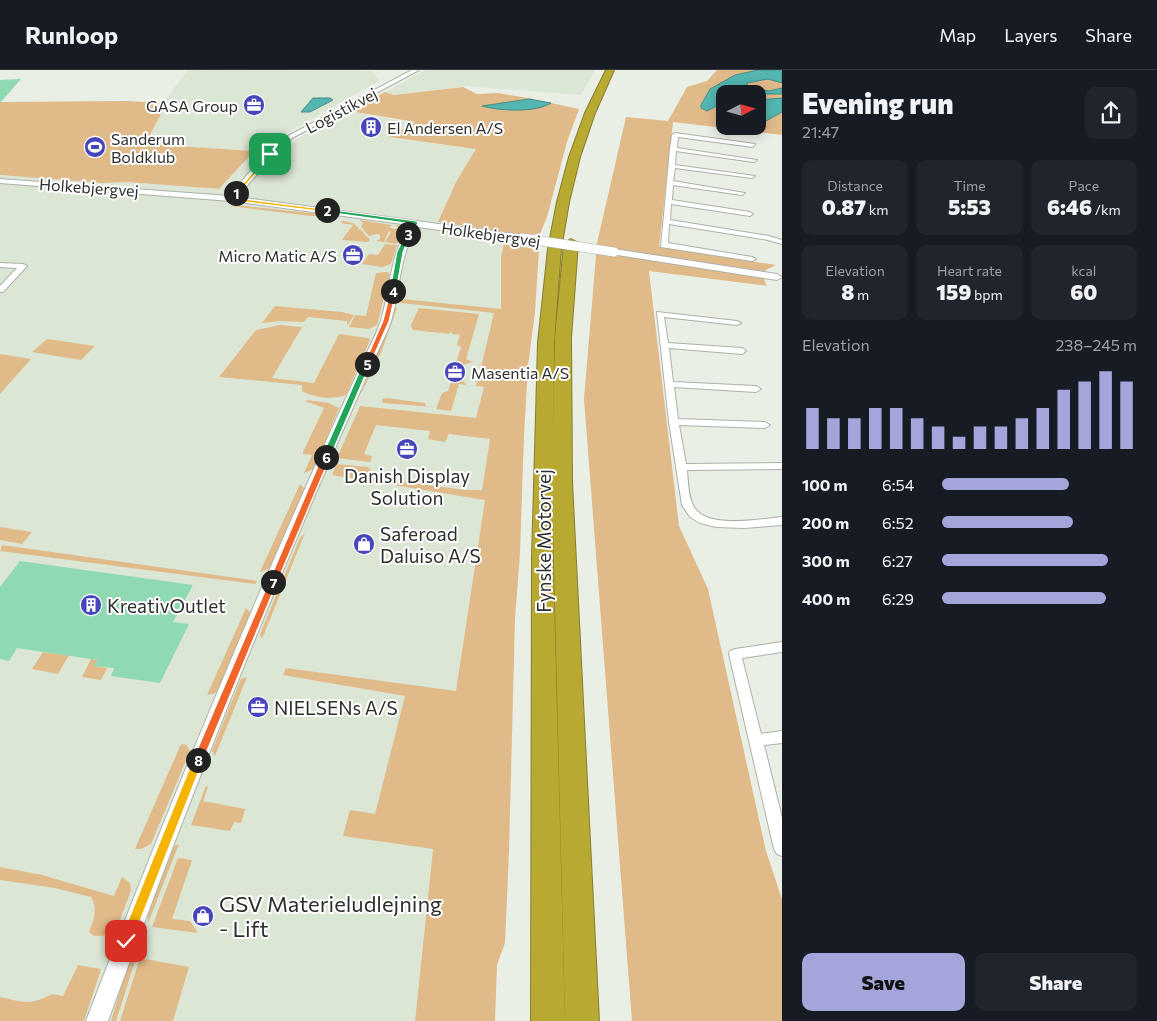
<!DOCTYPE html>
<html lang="en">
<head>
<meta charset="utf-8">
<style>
	:root { --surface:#171b24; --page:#20242c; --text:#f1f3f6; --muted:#9ea1a6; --line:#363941; --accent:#a4a5db }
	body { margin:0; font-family:Commissioner,sans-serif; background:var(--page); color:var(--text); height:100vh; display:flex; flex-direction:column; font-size:19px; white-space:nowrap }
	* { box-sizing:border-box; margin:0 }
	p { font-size:16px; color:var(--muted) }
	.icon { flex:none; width:28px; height:28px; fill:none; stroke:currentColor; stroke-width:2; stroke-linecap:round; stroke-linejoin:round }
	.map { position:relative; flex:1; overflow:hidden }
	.sheet { display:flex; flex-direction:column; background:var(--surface); width:375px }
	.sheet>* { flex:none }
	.needle { width:32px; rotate:84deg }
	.tools { position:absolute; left:716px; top:15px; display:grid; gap:10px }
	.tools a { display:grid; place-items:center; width:50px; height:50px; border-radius:10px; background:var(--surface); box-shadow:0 2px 12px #0003; font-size:25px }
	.pin { position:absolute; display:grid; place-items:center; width:42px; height:42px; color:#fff; margin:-21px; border-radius:10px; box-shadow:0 2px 8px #0006 }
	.km { position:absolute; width:25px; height:25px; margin:-12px; border-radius:50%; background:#222; color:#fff; font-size:14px; line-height:25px; text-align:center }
	.round { display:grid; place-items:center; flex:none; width:52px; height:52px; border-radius:10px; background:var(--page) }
	.head { display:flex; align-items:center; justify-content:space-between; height:85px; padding:0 20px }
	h1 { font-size:28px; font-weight:800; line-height:38px }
	.stats { display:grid; grid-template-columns:repeat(3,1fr); gap:8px; height:85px; padding:5px 20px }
	.stats div { display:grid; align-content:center; border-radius:10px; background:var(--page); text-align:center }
	.stats b { font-size:21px; font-weight:800 }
	.stats small { font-size:14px; font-weight:400 }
	.stats p { font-size:14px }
	.chart { height:140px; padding:10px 20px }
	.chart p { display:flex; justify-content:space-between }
	.chart svg { width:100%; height:90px; margin-top:5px; stroke:var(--accent); stroke-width:6 }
	.cta { display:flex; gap:10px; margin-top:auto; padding:10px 20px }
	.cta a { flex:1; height:58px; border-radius:10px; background:var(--accent); color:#111; font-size:20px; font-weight:800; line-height:58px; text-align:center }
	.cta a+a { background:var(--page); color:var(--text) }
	ul { padding:0 20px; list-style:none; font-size:16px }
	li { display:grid; grid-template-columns:80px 60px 1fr; align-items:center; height:38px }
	li i { height:12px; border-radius:6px; background:var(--accent) }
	header { display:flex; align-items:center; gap:30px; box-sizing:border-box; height:70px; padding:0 25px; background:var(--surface); border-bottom:1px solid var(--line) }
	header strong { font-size:24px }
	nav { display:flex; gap:28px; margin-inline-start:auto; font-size:18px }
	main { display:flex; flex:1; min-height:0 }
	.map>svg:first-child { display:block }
	.built { fill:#dce6d5 }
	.green { fill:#e1ba89; fill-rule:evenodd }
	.water { fill:#53b6b0; stroke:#488e88 }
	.building { fill:#8fdab2 }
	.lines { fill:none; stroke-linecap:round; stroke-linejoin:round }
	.minor-casing { stroke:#acb1a8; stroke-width:2 }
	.tertiary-casing { stroke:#acb1a8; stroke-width:2 }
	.motorway-casing { stroke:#877e31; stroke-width:2 }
	.minor { fill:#fff; fill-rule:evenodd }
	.tertiary { fill:#fff; fill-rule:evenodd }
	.motorway { fill:#b8a933; fill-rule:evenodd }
	.tertiary-bridge-casing { stroke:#acb1a8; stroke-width:10; stroke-linecap:butt }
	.tertiary-bridge { stroke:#fff; stroke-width:9 }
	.split-1 { fill:#f5b400; stroke:#fff }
	.split-2 { fill:#f5b400; stroke:#fff }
	.split-3 { fill:#22a559; stroke:#fff }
	.split-4 { fill:#22a559; stroke:#fff }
	.split-5 { fill:#f0652b; stroke:#fff }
	.split-6 { fill:#22a559; stroke:#fff }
	.split-7 { fill:#f0652b; stroke:#fff }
	.split-8 { fill:#f0652b; stroke:#fff }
	.split-9 { fill:#f5b400; stroke:#fff }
	.labels { text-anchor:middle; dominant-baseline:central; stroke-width:4; stroke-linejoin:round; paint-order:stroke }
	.far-poi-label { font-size:16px; fill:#2d2f2c; stroke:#fff; text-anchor:start }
	.far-street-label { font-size:16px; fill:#2d2f2c; stroke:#fff }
	.poi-label { font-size:19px; fill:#2d2f2c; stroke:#fff; text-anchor:start }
	.street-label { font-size:19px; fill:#2d2f2c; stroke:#fff }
	.near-poi-label { font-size:22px; fill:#2d2f2c; stroke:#fff; text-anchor:start }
</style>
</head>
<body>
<header>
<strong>Runloop</strong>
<nav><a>Map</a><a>Layers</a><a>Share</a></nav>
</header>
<main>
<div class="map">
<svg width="782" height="951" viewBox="0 0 782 951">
	<rect width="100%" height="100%" fill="#eaefe6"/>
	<g class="built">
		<polygon points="188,0 372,1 379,11 255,81 279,84 299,68 349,41 413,53 390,68 477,79 456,112 437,154 495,163 493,168 504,173 501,187 501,345 480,463 433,776 415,951 0,951 0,105 102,113 127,112 219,119 254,81 145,74 168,31 164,31"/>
		<polygon points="426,0 595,0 581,25 467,16 394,25 385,22"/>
	</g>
	<g class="green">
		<path d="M717 0H782V65L673 52 659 177 776 195 766 200 763 207 767 216 649 201 679 456 708 519 766 781 782 829V951H632L584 329 597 173 626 47 668 51 687 17 707 11ZM725 24H758V56H725Z"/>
		<polygon points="463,17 477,24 498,23 534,29 508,32 502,39 529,39 551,33 579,39 567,72 547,147 540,164 525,165 438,152 456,112 476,79 389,67 415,52 349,41 385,22 394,25"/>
		<polygon points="126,31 167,33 145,74 254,81 219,119 127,112 102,113 0,105 0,32"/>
		<polygon points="235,135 337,146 311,146 231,136"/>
		<polygon points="359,150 392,155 389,157 394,159 399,158 395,155 403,156 404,160 397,174 385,172 391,162 382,158 389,161 384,172 376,171 380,169 380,165 377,164 369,166 361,157 363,153"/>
		<polygon points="343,151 353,153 359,158 357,161 360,159 370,170 368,172 342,170 353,155 341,153"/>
		<polygon points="504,173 539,180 535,242 528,296 524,366 520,483 515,549 509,781 505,873 497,895 495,951 415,951 433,779 343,766 350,740 375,744 405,626 283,605 286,598 456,621 485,430 332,405 337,394 368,397 371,400 369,407 465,420 482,420 490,369 449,364 445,372 428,369 430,361 376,355 364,384 372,386 370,392 337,388 360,336 476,348 484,317 476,316 477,311 486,307 487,301 481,297 494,243 401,233 401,229 501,239 501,187"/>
		<polygon points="385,174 397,175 391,194 382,197 362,194 369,184 378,185"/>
		<polygon points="387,202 390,204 377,255 369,259 349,257 355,245 366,246 376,203"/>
		<polygon points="275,236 342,242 354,245 347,256 347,251 308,247 304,252 281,251 262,253"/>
		<polygon points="397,238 381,283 360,326 395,239"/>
		<polygon points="419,238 479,244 466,289 473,292 460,296 455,296 461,277 457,275 460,265 452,264 451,261 449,264 413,260 411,255"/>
		<path d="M280 255 302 257 272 308 314 313 339 264 368 268 370 270 346 325C333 330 314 328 302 321V315L219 307 256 260Z"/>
		<polygon points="47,269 95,276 81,290 32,282"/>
		<polygon points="0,284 31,289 0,324"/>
		<polygon points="453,306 457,306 467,315 459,314 451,341 436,339 442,323 448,321"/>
		<polygon points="387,328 425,333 426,336 434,337 383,333 382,329"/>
		<polygon points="308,330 329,333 339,338 314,399 304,403 312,385 303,384 303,382 324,338 305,331"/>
		<polygon points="300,414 304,418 303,423 272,494 269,499 260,502"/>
		<polygon points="0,457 32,462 22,474 0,470"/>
		<polygon points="305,463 262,569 260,564 300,468"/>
		<polygon points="2,475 257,511 255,514 0,481"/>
		<polygon points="246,538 250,542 250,546 218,619 215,623 207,625"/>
		<polygon points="43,582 69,585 58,604 32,599"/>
		<polygon points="91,589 98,590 94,596 107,598 101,610 82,607"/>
		<polygon points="247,607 215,686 212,681 241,609"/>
		<polygon points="181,674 187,675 190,681 151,774 141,779 135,779"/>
		<polygon points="206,716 208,717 203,731 245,739 241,753 234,752 230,761 191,755"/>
		<polygon points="179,774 148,853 148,845 170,785 173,777"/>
		<polygon points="178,788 192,790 172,849 190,851 198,863 152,857"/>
		<path d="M0 797 42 805 114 826 122 807 130 813 131 821 114 865 94 866 89 862C94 849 98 839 91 827L55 818 0 810Z"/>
		<polygon points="136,888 116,951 111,951 128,894"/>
		<polygon points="140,888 189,897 173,951 120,951"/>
		<path d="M78 895 101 899 84 951H0V927C24 932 30 936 52 924L63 926Z"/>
	</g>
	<g class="water">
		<polygon points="758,0 782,0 782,13 768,9 747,13 748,18 769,21 782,18 782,24 725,24 725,32 707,41 701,38 701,35 710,19 735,5"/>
		<polygon points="313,28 330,28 333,30 310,42 301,42"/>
		<polygon points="782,28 782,42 764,52 758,52 758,30"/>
		<path d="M529 29 551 33C536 43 499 41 482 36Z"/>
	</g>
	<g class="building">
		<polygon points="21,9 0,33 0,10"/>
		<polygon points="20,491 193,515 173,552 189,554 160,613 111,606 114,598 93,596 98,590 17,578 9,591 0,589 0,517"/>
	</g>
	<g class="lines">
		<g class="minor-casing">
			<g id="minor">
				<polygon points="675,63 755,74 753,77 678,67 677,78 757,90 754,92 676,81 675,95 755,106 752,108 675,98 673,111 745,123 742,125 673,115 672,130 750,142 753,144 750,146 671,134 670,150 769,166 782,170 782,174 768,170 669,154 668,173 752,187 756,189 752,191 661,177 670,79 672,65"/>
				<polygon points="0,193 23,194 27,196 3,222 0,222 0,216 17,198 0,197"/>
				<path d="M657 242 737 251 741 253 737 255 664 247 668 273 742 278 746 281 742 284 669 278 673 312 756 316 761 319 756 322 674 317 678 349 765 352 770 355 765 358 679 355 686 394 782 393V399L687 400C688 411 688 425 693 435 704 460 760 449 782 447V455L744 458 716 457 700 453 690 447 682 435 669 352Z"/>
				<polygon points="782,572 782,582 742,588 761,664 782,661 782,673 764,675 782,748 782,786 777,784 774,779 729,584 730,581 735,579"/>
			</g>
		</g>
		<g class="tertiary-casing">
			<g id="tertiary">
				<path d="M412 0H419L292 68 273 86 237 127 522 165 526 168 522 171 418 157C398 185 401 219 391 251 387 264 379 277 374 290 277 507 189 728 108 951H86C171 729 262 509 362 293 368 279 377 264 381 250 391 217 390 183 410 155L231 131 0 113V109L229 126 267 82 288 66Z"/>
				<polygon points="614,179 777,204 782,207 777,210 611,184 610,182"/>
			</g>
		</g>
		<g class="motorway-casing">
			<g id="motorway">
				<polygon points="606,0 614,0 595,43 580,87 569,132 561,179 554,273 553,488 565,951 531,951 532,488 538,273 548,179 557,132 569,87 585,43"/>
				<polygon points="571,169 578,173 571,268 572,412 599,951 565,951 552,412 555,268 564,173"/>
			</g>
		</g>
		<use href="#minor" class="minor"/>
		<use href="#tertiary" class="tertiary"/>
		<use href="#motorway" class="motorway"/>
		<g class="tertiary-bridge-casing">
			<polyline id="tertiary-bridge" points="522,168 614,182"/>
		</g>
		<use href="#tertiary-bridge" class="tertiary-bridge"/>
	</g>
	<polygon class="split-1" points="270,82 271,85 238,124 235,124"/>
	<polygon class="split-2" points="235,122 239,123 235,128 330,140 327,142 230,130"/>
	<polygon class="split-3" points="326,139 416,151 418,153 408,165 405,164 413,154 327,142"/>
	<polygon class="split-4" points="406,163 410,164 403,182 396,221 393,223 390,221 397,182"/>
	<polygon class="split-5" points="391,220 396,221 389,251 370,294 364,295 383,251"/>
	<polygon class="split-6" points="367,292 370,294 330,387 324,388 322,387 363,294"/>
	<polygon class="split-7" points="326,384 330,387 277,512 276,514 270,514 269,512 322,387"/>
	<polygon class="split-8" points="273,509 277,512 203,690 198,695 194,693 193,690 269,512"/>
	<polygon class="split-9" points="198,686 203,690 132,871 130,875 126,877 121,875 120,871 193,690"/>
	<defs>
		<g id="office-disc" transform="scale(1.125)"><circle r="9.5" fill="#4745bb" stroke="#fff"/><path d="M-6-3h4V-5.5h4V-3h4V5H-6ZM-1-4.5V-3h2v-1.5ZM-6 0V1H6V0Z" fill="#fff"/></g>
		<g id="building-disc" transform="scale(1.125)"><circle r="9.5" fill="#4745bb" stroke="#fff"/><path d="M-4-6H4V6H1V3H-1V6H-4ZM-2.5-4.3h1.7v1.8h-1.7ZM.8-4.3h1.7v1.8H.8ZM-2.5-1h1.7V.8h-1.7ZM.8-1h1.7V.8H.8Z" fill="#fff"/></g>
		<g id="stadium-disc" transform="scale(1.125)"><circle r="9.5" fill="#4745bb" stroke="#fff"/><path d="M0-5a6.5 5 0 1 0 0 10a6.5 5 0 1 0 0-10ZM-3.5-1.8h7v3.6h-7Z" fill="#fff"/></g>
		<g id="shop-disc" transform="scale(1.125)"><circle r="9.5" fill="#4745bb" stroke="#fff"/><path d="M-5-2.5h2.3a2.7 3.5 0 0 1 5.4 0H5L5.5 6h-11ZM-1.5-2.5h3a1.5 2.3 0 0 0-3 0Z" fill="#fff"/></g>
	</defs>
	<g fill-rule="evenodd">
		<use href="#office-disc" x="254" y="35"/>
		<use href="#building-disc" x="371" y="57"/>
		<use href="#stadium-disc" x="95" y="77"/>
		<use href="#office-disc" x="353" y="185"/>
		<use href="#office-disc" x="455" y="302"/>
		<use href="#office-disc" x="407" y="379"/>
		<use href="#shop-disc" x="364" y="474"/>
		<use href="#building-disc" x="91" y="535"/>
		<use href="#office-disc" x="258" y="637"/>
		<use href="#shop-disc" x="203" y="846"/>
	</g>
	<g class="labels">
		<g class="far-poi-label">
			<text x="238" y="35" text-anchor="end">GASA Group</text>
			<text x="387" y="57">El Andersen A/S</text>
			<text x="111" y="68">Sanderum<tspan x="111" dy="18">Boldklub</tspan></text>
			<text x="337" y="185" text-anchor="end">Micro Matic A/S</text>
			<text x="471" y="302">Masentia A/S</text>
		</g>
		<g class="far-street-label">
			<text transform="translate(341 40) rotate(-28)">Logistikvej</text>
			<text transform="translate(89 117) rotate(4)">Holkebjergvej</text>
			<text transform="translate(491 164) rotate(8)">Holkebjergvej</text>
		</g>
		<g class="poi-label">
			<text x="407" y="405" text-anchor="middle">Danish Display<tspan x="407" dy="22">Solution</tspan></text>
			<text x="380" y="463">Saferoad<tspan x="380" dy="22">Daluiso A/S</tspan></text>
			<text x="107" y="535">KreativOutlet</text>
			<text x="274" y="637">NIELSENs A/S</text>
		</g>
		<g class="street-label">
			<text transform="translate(543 471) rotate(-90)">Fynske Motorvej</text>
		</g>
		<g class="near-poi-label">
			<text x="219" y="833">GSV Materieludlejning<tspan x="219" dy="25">- Lift</tspan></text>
		</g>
	</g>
</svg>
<div class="tools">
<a><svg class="needle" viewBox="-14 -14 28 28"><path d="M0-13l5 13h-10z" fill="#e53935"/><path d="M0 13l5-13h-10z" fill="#9ea1a6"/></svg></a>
</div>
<div class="pin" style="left:270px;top:84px;background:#1e9e55"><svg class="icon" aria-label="arrive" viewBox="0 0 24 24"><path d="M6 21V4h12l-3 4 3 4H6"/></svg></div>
<div class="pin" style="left:126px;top:871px;background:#d93025"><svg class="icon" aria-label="check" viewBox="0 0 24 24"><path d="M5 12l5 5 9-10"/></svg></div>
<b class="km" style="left:236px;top:123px">1</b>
<b class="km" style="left:327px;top:140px">2</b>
<b class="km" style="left:408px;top:164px">3</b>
<b class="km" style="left:393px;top:221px">4</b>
<b class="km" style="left:367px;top:294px">5</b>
<b class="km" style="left:326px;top:387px">6</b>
<b class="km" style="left:273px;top:512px">7</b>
<b class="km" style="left:198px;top:690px">8</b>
</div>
<section class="sheet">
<div class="head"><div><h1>Evening run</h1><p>21:47</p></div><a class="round"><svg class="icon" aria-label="share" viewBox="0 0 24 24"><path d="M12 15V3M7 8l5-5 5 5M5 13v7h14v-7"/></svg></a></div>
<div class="stats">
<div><p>Distance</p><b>0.87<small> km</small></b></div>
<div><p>Time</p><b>5:53</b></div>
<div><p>Pace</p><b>6:46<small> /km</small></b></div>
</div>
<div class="stats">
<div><p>Elevation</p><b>8<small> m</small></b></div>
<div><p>Heart rate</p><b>159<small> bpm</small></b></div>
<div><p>kcal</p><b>60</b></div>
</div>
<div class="chart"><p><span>Elevation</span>238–245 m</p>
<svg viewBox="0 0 160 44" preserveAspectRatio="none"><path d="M5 44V24M15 44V29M25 44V29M35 44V24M45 44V24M55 44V29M65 44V33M75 44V38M85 44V33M95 44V33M105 44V29M115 44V24M125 44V15M135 44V11M145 44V6M155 44V11"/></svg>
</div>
<ul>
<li><b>100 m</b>6:54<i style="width:65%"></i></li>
<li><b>200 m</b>6:52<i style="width:67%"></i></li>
<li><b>300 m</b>6:27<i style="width:85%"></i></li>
<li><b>400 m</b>6:29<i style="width:84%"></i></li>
</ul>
<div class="cta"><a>Save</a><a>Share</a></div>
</section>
</main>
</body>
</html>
